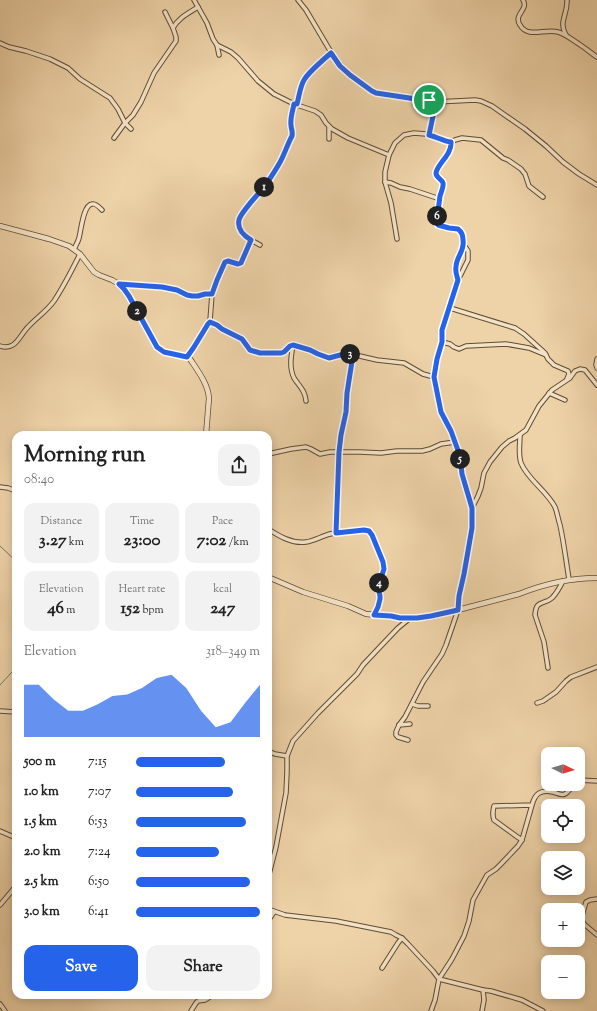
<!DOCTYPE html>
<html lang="en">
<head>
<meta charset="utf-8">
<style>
	:root { --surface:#fff; --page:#f2f2f2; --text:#222; --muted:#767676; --accent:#2563eb }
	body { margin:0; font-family:"Sorts Mill Goudy",serif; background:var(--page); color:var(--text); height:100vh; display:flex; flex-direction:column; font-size:15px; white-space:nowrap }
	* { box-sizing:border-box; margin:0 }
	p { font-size:13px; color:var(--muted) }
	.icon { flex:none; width:22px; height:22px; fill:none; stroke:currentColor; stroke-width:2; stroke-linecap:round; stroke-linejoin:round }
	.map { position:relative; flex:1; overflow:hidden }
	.side { position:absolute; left:12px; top:431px; width:260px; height:568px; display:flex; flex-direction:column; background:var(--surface); border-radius:12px; box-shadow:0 2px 10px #0003 }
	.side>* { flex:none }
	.needle { width:26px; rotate:95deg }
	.tools { position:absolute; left:541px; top:747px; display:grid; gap:8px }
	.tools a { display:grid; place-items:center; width:44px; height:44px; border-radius:8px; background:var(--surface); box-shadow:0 2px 10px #0003; font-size:20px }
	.pin { position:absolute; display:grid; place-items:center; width:34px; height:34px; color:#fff; margin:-17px; border:2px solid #fff; border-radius:50%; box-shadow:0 1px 4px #0007 }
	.km { position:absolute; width:20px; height:20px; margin:-10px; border-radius:50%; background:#222; color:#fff; font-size:11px; line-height:20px; text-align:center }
	.round { display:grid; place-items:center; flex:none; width:42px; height:42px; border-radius:12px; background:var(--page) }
	.headline { display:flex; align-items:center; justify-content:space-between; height:68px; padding:0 12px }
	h1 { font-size:22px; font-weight:800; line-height:30px }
	.metrics { display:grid; grid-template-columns:repeat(3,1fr); gap:6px; height:68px; padding:4px 12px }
	.metrics div { display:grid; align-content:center; border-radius:10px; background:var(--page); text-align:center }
	.metrics b { font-size:17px; font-weight:800 }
	.metrics small { font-size:11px; font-weight:400 }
	.metrics p { font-size:11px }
	.chart { height:112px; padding:8px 12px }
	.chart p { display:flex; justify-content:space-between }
	.chart svg { width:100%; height:72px; margin-top:4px; fill:var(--accent); opacity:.7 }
	.button { display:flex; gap:8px; margin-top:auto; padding:8px 12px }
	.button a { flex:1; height:46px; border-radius:12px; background:var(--accent); color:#fff; font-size:16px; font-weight:800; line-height:46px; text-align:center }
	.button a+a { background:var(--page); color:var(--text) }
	ul { padding:0 12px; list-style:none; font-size:13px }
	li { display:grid; grid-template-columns:64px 48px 1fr; align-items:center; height:30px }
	li i { height:10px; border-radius:5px; background:var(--accent) }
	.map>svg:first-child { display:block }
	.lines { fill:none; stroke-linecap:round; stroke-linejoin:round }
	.stream { stroke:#707a6e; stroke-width:1 }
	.minor-casing { stroke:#5f4d34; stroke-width:5.5 }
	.tertiary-casing { stroke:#5f4d34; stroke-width:6 }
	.minor { stroke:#f4e2c6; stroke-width:3.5 }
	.tertiary { stroke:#f4e2c6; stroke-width:4.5 }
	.route-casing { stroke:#fff; stroke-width:8 }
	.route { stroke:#2563eb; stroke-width:5 }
</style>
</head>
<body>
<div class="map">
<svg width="597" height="1011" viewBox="0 0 597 1011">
	<rect width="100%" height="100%" fill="#eed2a8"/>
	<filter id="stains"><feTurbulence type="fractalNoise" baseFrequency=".005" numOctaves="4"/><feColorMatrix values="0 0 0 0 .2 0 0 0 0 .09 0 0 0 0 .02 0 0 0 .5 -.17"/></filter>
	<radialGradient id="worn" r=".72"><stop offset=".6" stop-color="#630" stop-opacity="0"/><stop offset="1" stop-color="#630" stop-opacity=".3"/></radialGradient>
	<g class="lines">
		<g class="stream">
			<polyline points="0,546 16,561"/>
			<polyline points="0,685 12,672 16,670"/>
		</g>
		<g class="minor-casing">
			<g id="minor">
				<polyline points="194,0 207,23 213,39 217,45 231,52 238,58 258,81 274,94 294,104 315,111 321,115 326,123 332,129 348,138 389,155 385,172 385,182 391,203 397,239"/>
				<polyline points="298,0 306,10 335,59 350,75 372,91 380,94 394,95 436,102 475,100 481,101 492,106 525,129 546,146 563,162 579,174 597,185"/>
				<path d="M523 0C529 10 513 14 520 25 528 39 545 28 558 32 566 34 572 40 579 44 585 48 591 53 597 57"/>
				<polyline points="165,12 173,28"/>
				<path d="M566 35C558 22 568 14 567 0"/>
				<polyline points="0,43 9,47 26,51 50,59 68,68 80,79 110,98 118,109 125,123 131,129"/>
				<polyline points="217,45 219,55"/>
				<path d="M297 104C299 97 300 87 304 80 309 72 324 59 331 53"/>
				<polyline points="429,135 436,102"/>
				<path d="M114 138 125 123 133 115 141 102 154 73 176 41V37L173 28C178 18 189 13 198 7"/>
				<polyline points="329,139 329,127"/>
				<path d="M451 142C452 155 436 165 436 173 436 178 442 179 443 183 444 187 441 192 440 196 439 204 438 213 436 221L438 225 449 228 458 229C462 232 463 235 463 240 465 251 456 257 456 267 455 272 457 276 458 280"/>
				<polyline points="389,155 395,143 404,135 414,133 426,134 440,138 443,140 451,142 455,140 462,138 481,140 503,158 508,160 521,169 525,174 529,186 543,197"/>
				<polyline points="385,182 391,183 400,187 410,189 440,199"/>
				<polyline points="251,240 260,245"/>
				<path d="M74 249C76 245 78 242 79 238 81 231 83 205 92 204 96 203 100 208 102 210"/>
				<polyline points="119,284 162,287 177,290 187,295 192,296 198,296 205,294 212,294 210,321 217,325 222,329 242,339 250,350 260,353 281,353 284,352 288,347 293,345 310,349 329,358 337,355 351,354 377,360 404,363 423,374 434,377 441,412 451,431 460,457 462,474 472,508"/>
				<path d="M212 294C214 289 223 263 227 261 230 260 236 263 239 264L245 256 251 240 248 238 240 230 239 227V219L242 214 262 190 280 163 293 133 291 125 294 104"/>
				<polyline points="450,308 515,328 524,334 545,353 548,359 554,365 568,371 569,374 567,379"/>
				<polyline points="442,342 450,344 454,347 459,349 466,346 506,344 529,348 546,355"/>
				<path d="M293 345C291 356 289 368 294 378 299 386 305 390 306 401"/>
				<path d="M0 346C16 351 19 336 28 327 36 318 47 311 54 301 64 286 72 270 80 254"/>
				<polyline points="187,357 208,324 210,321"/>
				<polyline points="597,359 596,365 597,368"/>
				<polyline points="434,377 437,359 442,342 442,330 458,280 468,260 468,251 464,245"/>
				<polyline points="549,393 565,400"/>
				<path d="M520 435C520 444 518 454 521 463 528 480 546 490 555 507 557 512 558 519 560 525 564 543 566 561 569 579"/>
				<polyline points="268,454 291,449 306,447 311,449 320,454 330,452 360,452 381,453 397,451 422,451 430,449 441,444 455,442"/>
				<polyline points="0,487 8,488 16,491"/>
				<path d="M268 529C279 536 292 544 306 542 314 541 322 536 330 534 341 531 353 532 364 530H367L370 532 383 563 384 569 378 587 381 596 380 599 378 607 373 615"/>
				<polyline points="336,533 339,452 341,435 346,412 347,393 353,355"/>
				<path d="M548 668 544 642 535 615C536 599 544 605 552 598 556 594 561 585 563 581"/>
				<polyline points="537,703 543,701 556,692 566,681 571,677 597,667"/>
				<polyline points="412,704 418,706 428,706"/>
				<polyline points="0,711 16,712"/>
				<polyline points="399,725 410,724"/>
				<polyline points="408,740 398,737 396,735 396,732 399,725 405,717 423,682 442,654 446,645 458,610 459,596 468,555 472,528 472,508 478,496 481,488 484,473 490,462 502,447 509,441 515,438 526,430 539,406 552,390 570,378 575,371 580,369 585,370 597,385"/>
				<polyline points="268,751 275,754 287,756"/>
				<polyline points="578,780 597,781"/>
				<path d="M532 805 494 806C493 810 492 815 494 820L516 836 522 840 532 805C535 794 540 789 553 792 557 793 561 796 565 794 569 792 571 788 573 784"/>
				<polyline points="0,831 16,838"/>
				<polyline points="522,840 518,846 501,864 496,869 487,875 473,900 469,921 464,936 452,959 439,979 483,990 491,991 522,1000 543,1011"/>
				<polyline points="268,878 276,847 286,793 287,772 287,756 293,741 318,713 357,674 363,665 379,648 398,628 409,619"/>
				<polyline points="597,899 590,900 586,902 581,919 584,924 597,935"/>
				<polyline points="0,905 16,886"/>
				<polyline points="268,909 285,915 336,921 391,932 396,935 402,938 408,944 433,971 439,979 435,1000 431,1011"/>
				<polyline points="268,921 274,912"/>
				<polyline points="382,968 398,943 402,938"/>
				<polyline points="0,1004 5,1011"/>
				<polyline points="191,1011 196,1003 198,1001 205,1000 213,995"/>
				<polyline points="482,1011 484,1000 483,990"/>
			</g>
		</g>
		<g class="tertiary-casing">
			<g id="tertiary">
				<path d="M0 226 49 239 69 246 80 254 94 272 99 275 112 280 119 284 124 289 129 296 157 347C167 357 179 352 190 359 198 371 208 384 209 398L206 435"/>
				<path d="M268 577 303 592 348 606 366 614 391 616 400 618H417L431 617 519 594C544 584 570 578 597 578"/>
			</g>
		</g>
		<use href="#minor" class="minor"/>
		<use href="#tertiary" class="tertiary"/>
	</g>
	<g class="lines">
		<g class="route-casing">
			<path id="route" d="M331 53 340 66 350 75 372 91 376 93 436 102 429 135C437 137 443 141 451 142 452 155 437 164 436 173 436 178 442 179 443 183 444 187 441 192 440 196 439 204 438 213 436 221L438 225 449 228 458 229C462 232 463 235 463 240 465 251 456 257 456 267 455 272 457 276 458 280L442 330V342L437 359 434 377 441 412 451 431 460 456 462 474 472 508V528L464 574 459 596 458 610 431 616 417 618H400L391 616 374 615 378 607 380 599V596L378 587 384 569 383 562 372 535 369 531 364 530 336 533 339 452 341 435 346 412 347 393 353 355 344 354 329 358 318 354 310 350 293 345 290 346 284 352 281 353H260L250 350 242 339 222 329 217 325 210 322 208 324 194 347 187 357 164 352 157 347 129 296 124 289 119 284 162 287 177 290 187 295 192 296H198L205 294H212L217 280 225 262 228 261 238 264 241 263 251 240C244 236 237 229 239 220 241 211 261 192 267 183 271 177 275 171 279 164 284 156 287 145 292 136 293 131 291 129 291 125 290 118 293 110 294 104H297C299 97 300 87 304 80 308 73 324 59 331 53Z"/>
		</g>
		<use href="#route" class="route"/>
	</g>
	<rect width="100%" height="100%" filter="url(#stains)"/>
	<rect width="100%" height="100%" fill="url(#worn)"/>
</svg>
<div class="tools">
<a><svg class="needle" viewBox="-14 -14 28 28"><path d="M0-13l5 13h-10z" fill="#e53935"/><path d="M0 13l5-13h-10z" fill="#767676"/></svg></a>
<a><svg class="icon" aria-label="locate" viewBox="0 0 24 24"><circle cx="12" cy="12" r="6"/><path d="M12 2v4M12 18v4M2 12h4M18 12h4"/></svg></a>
<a><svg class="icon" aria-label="layers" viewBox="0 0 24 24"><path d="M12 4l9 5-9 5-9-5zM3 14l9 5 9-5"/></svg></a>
<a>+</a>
<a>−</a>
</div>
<div class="pin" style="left:429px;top:100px;background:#1e9e55"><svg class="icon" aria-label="arrive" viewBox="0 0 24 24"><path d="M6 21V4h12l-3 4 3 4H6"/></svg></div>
<b class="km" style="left:264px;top:187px">1</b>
<b class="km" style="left:137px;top:311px">2</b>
<b class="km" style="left:350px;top:354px">3</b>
<b class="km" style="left:379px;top:583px">4</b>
<b class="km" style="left:460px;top:459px">5</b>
<b class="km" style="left:437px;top:216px">6</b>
<section class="side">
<div class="headline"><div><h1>Morning run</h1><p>08:40</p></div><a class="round"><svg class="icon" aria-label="share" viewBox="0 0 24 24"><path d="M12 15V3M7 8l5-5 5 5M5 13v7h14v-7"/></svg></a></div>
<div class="metrics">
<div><p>Distance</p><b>3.27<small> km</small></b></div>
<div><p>Time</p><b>23:00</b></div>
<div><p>Pace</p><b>7:02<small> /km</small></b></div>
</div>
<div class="metrics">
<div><p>Elevation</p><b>46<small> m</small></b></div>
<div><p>Heart rate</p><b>152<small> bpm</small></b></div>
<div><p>kcal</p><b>247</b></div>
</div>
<div class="chart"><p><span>Elevation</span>318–349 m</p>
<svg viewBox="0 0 160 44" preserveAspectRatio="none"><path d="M0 44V12L10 12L20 21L30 28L40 28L50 24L60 19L70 18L80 14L90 8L100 6L110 14L120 28L130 38L140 35L150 23L160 12V44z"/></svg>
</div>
<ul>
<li><b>500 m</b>7:15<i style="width:72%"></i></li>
<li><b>1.0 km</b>7:07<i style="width:78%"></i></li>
<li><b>1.5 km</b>6:53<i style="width:89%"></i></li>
<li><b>2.0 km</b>7:24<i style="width:67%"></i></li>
<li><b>2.5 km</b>6:50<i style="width:92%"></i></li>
<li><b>3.0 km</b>6:41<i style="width:100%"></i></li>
</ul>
<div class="button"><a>Save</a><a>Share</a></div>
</section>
</div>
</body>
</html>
